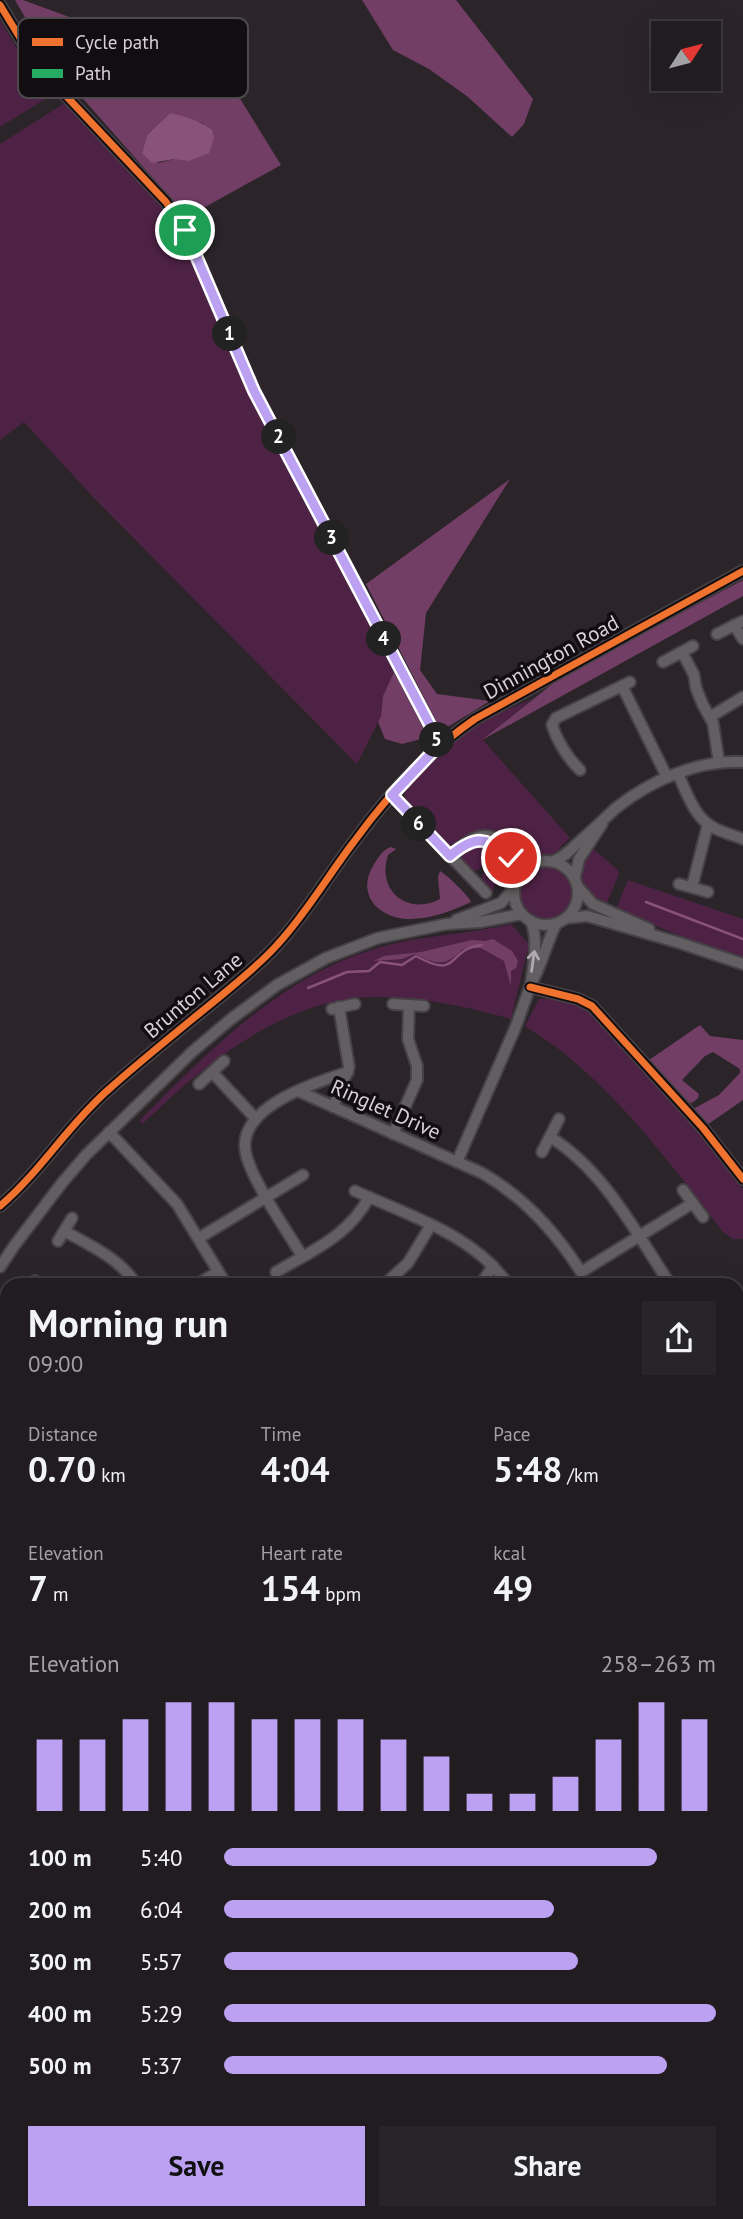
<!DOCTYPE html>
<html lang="en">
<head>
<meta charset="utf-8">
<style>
	:root { --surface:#201c1f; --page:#282528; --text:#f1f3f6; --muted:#a2a1a4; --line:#3d3a3d; --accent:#bca0f2 }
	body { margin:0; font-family:"PT Sans",sans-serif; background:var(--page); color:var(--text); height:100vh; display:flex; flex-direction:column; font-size:26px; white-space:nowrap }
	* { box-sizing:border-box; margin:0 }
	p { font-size:23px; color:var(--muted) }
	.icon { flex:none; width:38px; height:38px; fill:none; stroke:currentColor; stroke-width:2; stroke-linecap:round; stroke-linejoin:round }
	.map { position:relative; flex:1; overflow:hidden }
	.panel { position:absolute; left:0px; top:1278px; width:744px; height:942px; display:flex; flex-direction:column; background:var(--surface); border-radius:21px 21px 0 0; box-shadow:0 7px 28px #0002,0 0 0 2px var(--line) }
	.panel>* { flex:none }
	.needle { width:46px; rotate:54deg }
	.buttons { position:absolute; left:651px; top:21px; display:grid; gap:14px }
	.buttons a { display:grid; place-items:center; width:70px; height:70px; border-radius:0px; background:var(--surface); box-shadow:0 7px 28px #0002,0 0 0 2px var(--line); font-size:35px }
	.pin { position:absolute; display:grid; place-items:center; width:60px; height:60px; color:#fff; margin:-30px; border:4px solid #fff; border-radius:50%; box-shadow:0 2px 7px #0007 }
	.km { position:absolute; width:35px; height:35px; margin:-18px; border-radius:50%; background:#222; color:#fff; font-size:19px; line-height:35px; text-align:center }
	.round { display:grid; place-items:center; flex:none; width:74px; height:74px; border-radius:0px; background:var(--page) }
	.summary { display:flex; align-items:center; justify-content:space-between; height:119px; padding:0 28px }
	h1 { font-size:38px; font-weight:700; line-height:52px }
	.stats { display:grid; grid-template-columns:repeat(3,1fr); gap:10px; height:119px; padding:7px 28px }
	.stats div { display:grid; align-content:center }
	.stats b { font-size:35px; font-weight:700 }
	.stats small { font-size:19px; font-weight:400 }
	.stats p { font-size:19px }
	.chart { height:196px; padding:14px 28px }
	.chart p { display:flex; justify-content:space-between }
	.chart svg { width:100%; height:126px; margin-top:7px; stroke:var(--accent); stroke-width:6 }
	.action { display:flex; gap:14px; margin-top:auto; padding:14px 28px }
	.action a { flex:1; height:80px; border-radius:0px; background:var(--accent); color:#111; font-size:28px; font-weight:700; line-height:80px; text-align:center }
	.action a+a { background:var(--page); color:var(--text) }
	ul { padding:0 28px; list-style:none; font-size:23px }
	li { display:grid; grid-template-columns:112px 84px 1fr; align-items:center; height:52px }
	li i { height:18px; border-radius:9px; background:var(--accent) }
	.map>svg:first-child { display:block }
	.green { fill:#4e2245 }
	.forest { fill:#723e66; fill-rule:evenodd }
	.water { fill:#89527b }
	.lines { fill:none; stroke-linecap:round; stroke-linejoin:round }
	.stream { stroke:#89527b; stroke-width:2.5 }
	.minor-casing { stroke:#464145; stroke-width:14 }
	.minor { stroke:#625e61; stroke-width:10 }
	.quiet { stroke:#26ab63; stroke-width:5; stroke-dasharray:10 5; stroke-linecap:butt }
	.cycleway-casing { stroke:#120d11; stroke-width:11 }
	.cycleway { stroke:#ef722f; stroke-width:7 }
	.oneway { stroke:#afa8ad }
	.route-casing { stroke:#fff; stroke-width:14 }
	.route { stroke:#bca0f2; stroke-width:9 }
	.labels { text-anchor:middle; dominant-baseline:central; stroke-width:7; stroke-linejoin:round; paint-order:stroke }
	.street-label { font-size:21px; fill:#d8d0d6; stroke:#120d11 }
	.key { fill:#120d11; stroke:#4d484c; stroke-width:2 }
	.key-label { font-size:19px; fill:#d8d0d6 }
</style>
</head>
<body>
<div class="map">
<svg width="743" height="2219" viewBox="0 0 743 2219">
	<rect width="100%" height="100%" fill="#2b2529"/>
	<g class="green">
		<polygon points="0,20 26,64 55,93 0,127"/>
		<polygon points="65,103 159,204 179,233 250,395 394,672 383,696 381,716 357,764 93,497 24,422 0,440 0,144"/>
		<path d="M532 699 483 740 570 838 561 846 557 853C527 860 527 855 503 837L449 845 409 806 405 798V790L434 759 460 737 495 715Z"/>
		<polygon points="477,843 497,851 495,884 493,892 490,893 481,881 482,875 489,867 486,863 478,870 472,872 459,858 460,854"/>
		<path d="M592 848 618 870 619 874 606 905C591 898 574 881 582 863 585 858 589 853 592 848Z"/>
		<circle cx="546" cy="893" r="27"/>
		<polygon points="628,880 743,919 743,958 692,941 616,909"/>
		<path d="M511 924 529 944 511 1019C461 1005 401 992 349 999 295 1007 244 1037 202 1071 181 1087 162 1106 142 1124L140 1120C208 1052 279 978 374 949 418 935 466 935 511 924Z"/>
		<path d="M547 995 570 1001 582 1006 603 1026 700 1132 743 1189V1239H733L723 1232C675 1169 627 1105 565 1054 553 1044 538 1035 525 1026L539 999H546Z"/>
		<polygon points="168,2212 259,2212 253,2219 167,2219"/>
	</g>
	<g class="forest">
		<path d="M15 0H23L140 43 200 34 281 165 187 217 50 61ZM170 113 204 124 174 159 159 163 142 153 147 135Z"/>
		<polygon points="362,0 456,0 533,99 524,124 512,137 468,97 429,69 393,50"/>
		<polygon points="510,479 426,613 420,670 437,694 490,701 441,731 366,584"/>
		<polygon points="743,580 743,596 482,740 561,677"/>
		<polygon points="394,672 428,737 402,744 385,739 378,722 381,716 383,696"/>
		<path d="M391 847 396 849 388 855C376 891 408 916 440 899L438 877 440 871C447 875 468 895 471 902 452 911 433 918 412 919 382 920 355 897 373 866 378 858 382 850 391 847Z"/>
		<path d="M493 939 512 951 518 961 516 968 511 971V986L504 961 481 948 463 949C444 967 438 965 415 954L402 959 373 961 384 956 421 952 472 940 485 941Z"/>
		<polygon points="700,1025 710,1036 743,1040 743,1100 707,1125 693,1109 719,1095 740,1073 740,1069 713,1052 705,1056 682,1080 699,1094 698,1098 692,1103 687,1102 649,1060"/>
	</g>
	<path class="water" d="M170 113C185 116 200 121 212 130L214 138 209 153 189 161 174 159 152 163 142 153 147 135Z"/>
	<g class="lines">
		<g class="stream">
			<polyline points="646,902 743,939"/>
			<path d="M308 988 347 972 369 971 380 962 402 965 416 956C461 981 445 949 482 945"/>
			<polyline points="0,1644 7,1647"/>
			<polyline points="315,2219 317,2212"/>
		</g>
		<g class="minor-casing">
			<g id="minor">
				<polyline points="0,5 36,64 166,202 185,230 254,391 440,744"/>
				<polyline points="734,625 743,639"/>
				<polyline points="717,634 743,621"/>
				<polyline points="682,652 694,675 696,688 703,705 713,723 719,762"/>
				<polyline points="663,662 693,646"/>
				<polyline points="622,686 667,777"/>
				<polyline points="710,717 743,697"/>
				<path d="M580 770C567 757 558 743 552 725L556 718 630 682"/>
				<path d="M678 774C686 791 694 816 711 826 720 832 733 835 743 839"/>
				<polyline points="392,795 486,893"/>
				<path d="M480 841C499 844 515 857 519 875"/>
				<path d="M450 856C472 838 485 826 510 847 518 853 525 859 534 863"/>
				<circle cx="546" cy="893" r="32"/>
				<path d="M554 861C569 855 576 843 588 834 598 825 607 816 616 808 651 780 698 760 743 762"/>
				<polyline points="575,877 579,859 602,824"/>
				<polyline points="679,884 708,892"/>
				<polyline points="578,887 593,904 649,929"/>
				<polyline points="692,887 708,824"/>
				<polyline points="567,918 587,916 680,943 743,964"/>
				<polyline points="456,920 501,903 514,888"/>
				<path d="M531 921C539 942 533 963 531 984 542 965 546 944 556 924"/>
				<polyline points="530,987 578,999 592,1006 703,1128 743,1179"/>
				<polyline points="393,1004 424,1006"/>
				<polyline points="332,1009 355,1004"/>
				<polyline points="212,1072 256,1119"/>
				<polyline points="199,1084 224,1061"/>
				<path d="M298 1091 482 1173C524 1197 555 1231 581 1272L693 1203"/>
				<polyline points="333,1107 349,1067 339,1007"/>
				<polyline points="109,1132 177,1204 226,1284"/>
				<polyline points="393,1134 417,1080 417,1066 408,1039 409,1005"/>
				<path d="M550 1137C604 1170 636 1233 670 1284"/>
				<polyline points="542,1152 559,1119"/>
				<polyline points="457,1162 516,1026 531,984"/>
				<polyline points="683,1190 703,1217"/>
				<path d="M355 1191C410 1216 472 1234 508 1284"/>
				<path d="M0 1206C41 1171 68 1125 108 1090 145 1057 184 1026 222 995 241 979 261 963 277 945 306 914 327 877 353 843 387 796 427 752 475 719L743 571"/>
				<path d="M64 1231C90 1245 120 1259 136 1284"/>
				<polyline points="199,1238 303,1175"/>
				<polyline points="58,1241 72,1218"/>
				<path d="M302 1256C288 1232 246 1173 245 1147 243 1105 317 1082 348 1072"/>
				<polyline points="0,1267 14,1246 62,1183 86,1155 192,1052 231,1019 277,985 326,958 378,938 447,924 480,922 522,914"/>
				<path d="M276 1272C310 1252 350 1235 369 1197"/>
				<polyline points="33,1284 35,1281"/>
				<polyline points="197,1284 218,1272"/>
				<polyline points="385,1284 408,1263 431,1225"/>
				<polyline points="481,1284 493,1266"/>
				<polyline points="737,1319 743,1315"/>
				<polyline points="0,1342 1,1340"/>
				<polyline points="0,1353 7,1357"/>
				<polyline points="737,1464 743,1457"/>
				<polyline points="737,1483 743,1488"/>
				<polyline points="737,1557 743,1551"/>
				<polyline points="737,1669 743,1674"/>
				<polyline points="737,1749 743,1751"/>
				<polyline points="737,1819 743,1820"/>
				<polyline points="737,1878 743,1879"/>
				<polyline points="0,1882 7,1892"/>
				<polyline points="737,1939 743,1935"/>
				<polyline points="737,1956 743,1965"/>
				<polyline points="0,1975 7,1980"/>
				<polyline points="0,2013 7,2001"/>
				<polyline points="0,2029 7,2033"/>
				<polyline points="737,2063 743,2072"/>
				<polyline points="0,2100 7,2101"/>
				<polyline points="0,2141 7,2141"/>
				<polyline points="737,2170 743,2176"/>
				<polyline points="39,2212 42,2219"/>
				<polyline points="113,2219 114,2212"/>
			</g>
		</g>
		<use href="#minor" class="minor"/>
		<polyline class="quiet" points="0,1842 6,1846"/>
		<g class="cycleway-casing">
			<g id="cycleway">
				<polyline points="0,5 36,64 166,202 185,230 254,391 440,744"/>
				<polyline points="530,987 578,999 592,1006 703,1128 743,1179"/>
				<path d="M0 1206C41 1171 68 1125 108 1090 145 1057 184 1026 222 995 241 979 261 963 277 945 306 914 327 877 353 843 387 796 427 752 475 719L743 571"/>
			</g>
		</g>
		<use href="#cycleway" class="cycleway"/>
	</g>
	<defs><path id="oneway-shaft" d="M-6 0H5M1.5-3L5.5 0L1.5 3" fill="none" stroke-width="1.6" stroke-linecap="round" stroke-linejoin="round" transform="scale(1.75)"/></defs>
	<use class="oneway" href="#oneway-shaft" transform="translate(533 961) rotate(-82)"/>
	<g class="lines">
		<g class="route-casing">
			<path id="route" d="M185 230 254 391 440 744 392 795 450 856C475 835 487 836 511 858"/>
		</g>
		<use href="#route" class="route"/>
	</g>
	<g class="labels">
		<g class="street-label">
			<text transform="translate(551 657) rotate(-29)">Dinnington Road</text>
			<text transform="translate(193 995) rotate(-40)">Brunton Lane</text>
			<text transform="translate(386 1109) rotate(24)">Ringlet Drive</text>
		</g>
	</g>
	<rect x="18" y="18" width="230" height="80" rx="10" class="key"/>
	<rect x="32" y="38" width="31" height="8" fill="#ef722f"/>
	<rect x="32" y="69" width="31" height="9" fill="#26ab63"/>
	<g class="key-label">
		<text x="75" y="49">Cycle path</text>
		<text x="75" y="80">Path</text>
	</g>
</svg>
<div class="buttons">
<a><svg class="needle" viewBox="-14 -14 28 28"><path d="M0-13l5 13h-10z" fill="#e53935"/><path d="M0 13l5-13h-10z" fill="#a2a1a4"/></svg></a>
</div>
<div class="pin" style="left:185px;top:230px;background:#1e9e55"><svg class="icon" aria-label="arrive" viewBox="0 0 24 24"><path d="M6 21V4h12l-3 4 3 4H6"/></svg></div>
<div class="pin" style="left:511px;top:858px;background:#d93025"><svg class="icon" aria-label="check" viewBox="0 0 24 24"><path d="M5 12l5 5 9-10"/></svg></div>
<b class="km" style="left:230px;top:334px">1</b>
<b class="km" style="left:279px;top:437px">2</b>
<b class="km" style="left:332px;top:538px">3</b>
<b class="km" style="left:384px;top:639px">4</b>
<b class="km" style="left:437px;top:740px">5</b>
<b class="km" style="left:419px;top:824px">6</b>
<section class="panel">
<div class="summary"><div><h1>Morning run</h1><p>09:00</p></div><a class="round"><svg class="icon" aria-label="share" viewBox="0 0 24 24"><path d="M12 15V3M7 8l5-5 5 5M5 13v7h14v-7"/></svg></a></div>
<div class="stats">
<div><p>Distance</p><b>0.70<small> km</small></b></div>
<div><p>Time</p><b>4:04</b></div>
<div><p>Pace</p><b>5:48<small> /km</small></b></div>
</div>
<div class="stats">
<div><p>Elevation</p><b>7<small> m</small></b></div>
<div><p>Heart rate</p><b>154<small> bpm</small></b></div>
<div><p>kcal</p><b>49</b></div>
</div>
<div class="chart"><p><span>Elevation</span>258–263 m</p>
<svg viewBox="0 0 160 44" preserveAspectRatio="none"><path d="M5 44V19M15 44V19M25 44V12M35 44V6M45 44V6M55 44V12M65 44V12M75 44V12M85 44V19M95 44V25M105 44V38M115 44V38M125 44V32M135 44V19M145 44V6M155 44V12"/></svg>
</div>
<ul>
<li><b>100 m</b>5:40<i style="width:88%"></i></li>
<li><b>200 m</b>6:04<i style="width:67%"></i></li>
<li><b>300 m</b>5:57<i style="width:72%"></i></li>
<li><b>400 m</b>5:29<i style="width:100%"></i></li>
<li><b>500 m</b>5:37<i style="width:90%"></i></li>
</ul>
<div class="action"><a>Save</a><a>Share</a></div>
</section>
</div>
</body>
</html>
